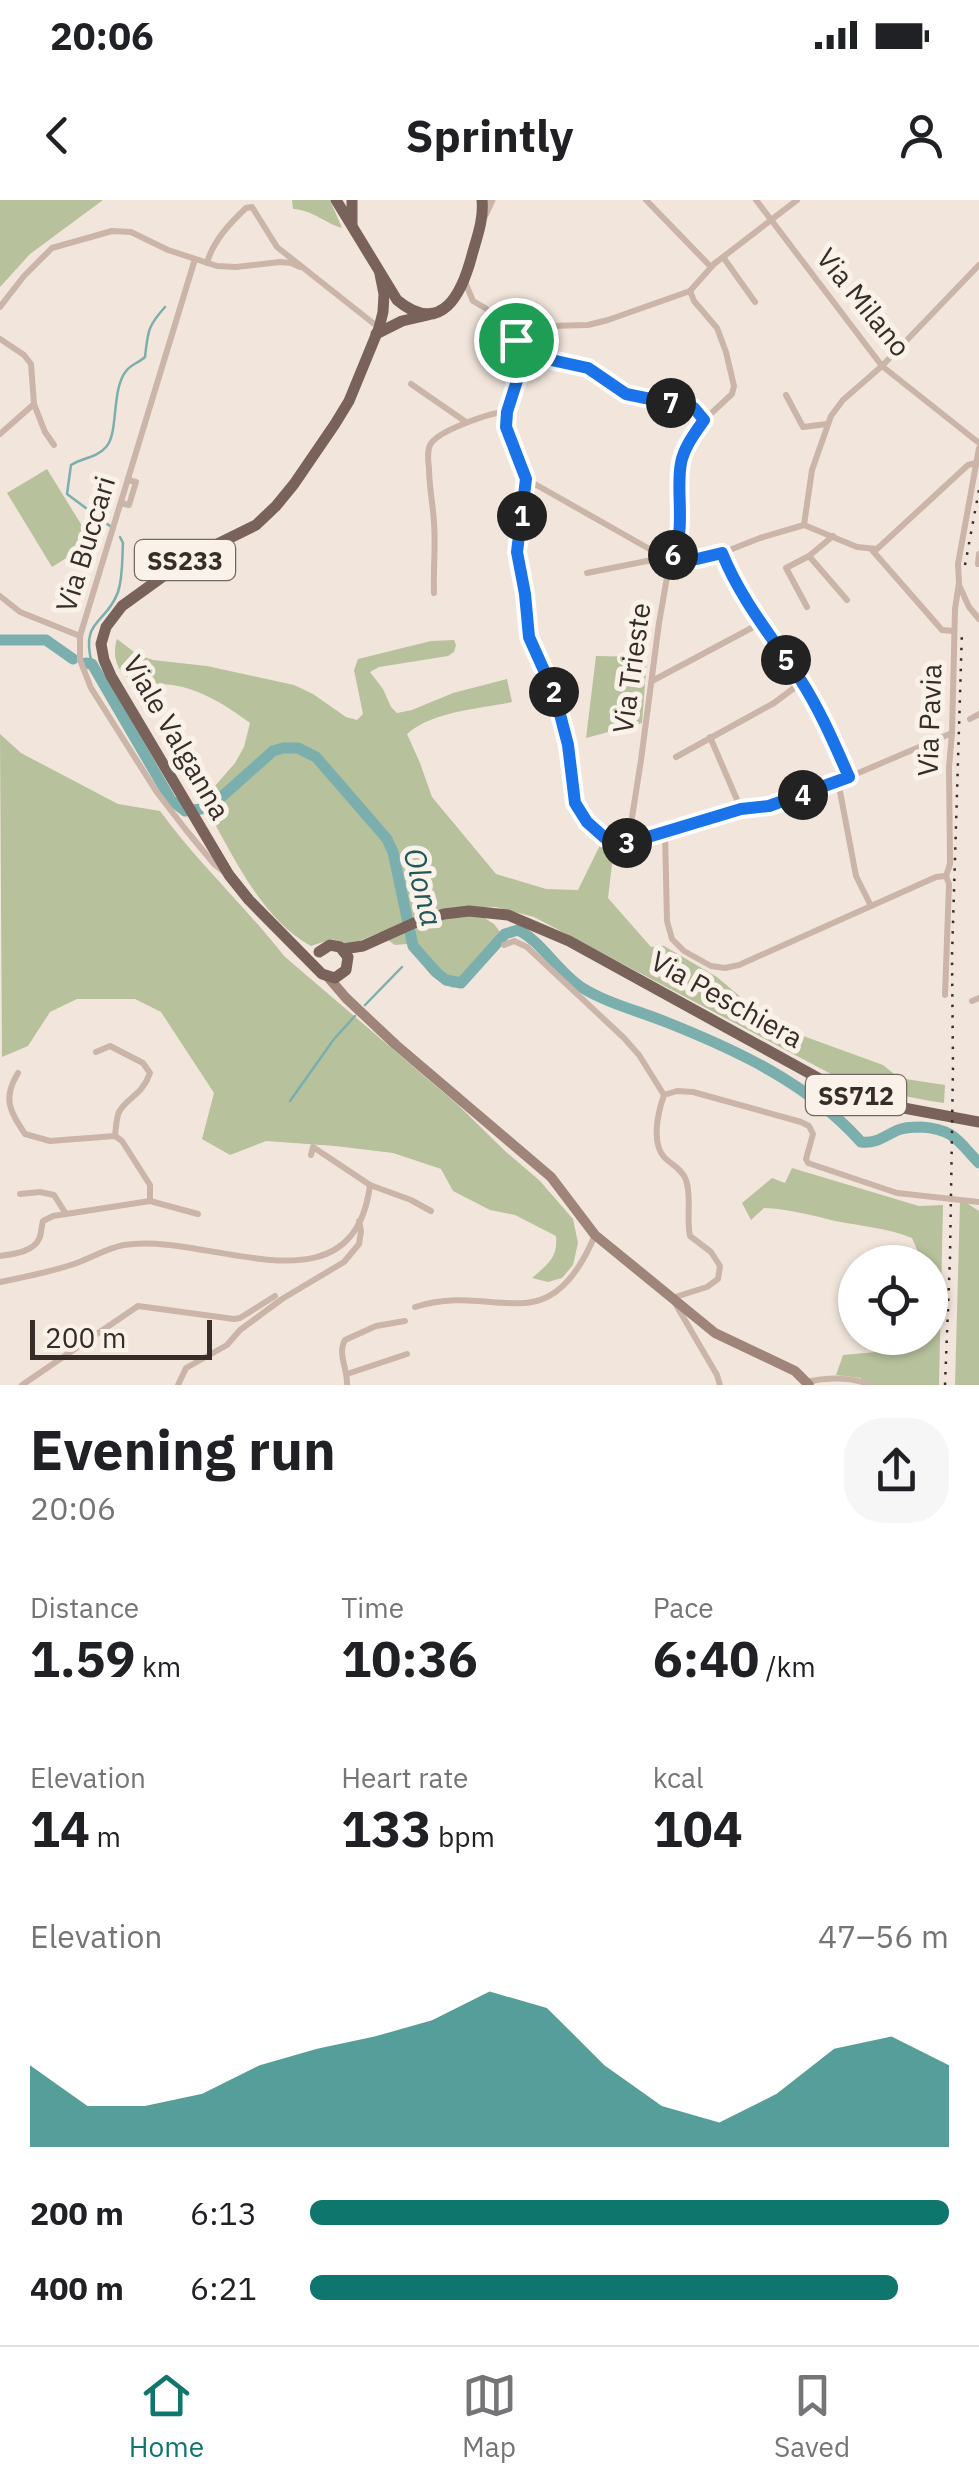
<!DOCTYPE html>
<html lang="en">
<head>
<meta charset="utf-8">
<style>
	:root { --surface:#fff; --page:#f6f6f6; --text:#202124; --muted:#757577; --line:#e0e0e0; --accent:#0f766e }
	body { margin:0; font-family:"IBM Plex Sans",sans-serif; background:var(--page); color:var(--text); height:100vh; display:flex; flex-direction:column; font-size:38px; white-space:nowrap }
	* { box-sizing:border-box; margin:0 }
	p { font-size:32px; color:var(--muted) }
	.icon { flex:none; width:55px; height:55px; fill:none; stroke:currentColor; stroke-width:2; stroke-linecap:round; stroke-linejoin:round }
	.map { position:relative; height:1185px; overflow:hidden }
	.drawer { display:flex; flex-direction:column; background:var(--surface); flex:1 }
	.drawer>* { flex:none }
	.tools { position:absolute; left:838px; top:1045px; display:grid; gap:20px }
	.tools a { display:grid; place-items:center; width:110px; height:110px; border-radius:50%; background:var(--surface); box-shadow:0 2px 8px #0004; font-size:50px }
	.scale { position:absolute; left:30px; bottom:25px; width:182px; box-sizing:border-box; padding-left:10px; border:5px solid #372c28; border-top:0; font-size:28px; line-height:35px; white-space:nowrap; color:#372c28; -webkit-text-stroke:8px #faf1e9; paint-order:stroke }
	.pin { position:absolute; display:grid; place-items:center; width:85px; height:85px; color:#fff; margin:-42px; border:5px solid #fff; border-radius:50%; box-shadow:0 2px 10px #0007 }
	.km { position:absolute; width:50px; height:50px; margin:-25px; border-radius:50%; background:#222; color:#fff; font-size:28px; line-height:50px; text-align:center }
	.round { display:grid; place-items:center; flex:none; width:105px; height:105px; border-radius:40px; background:var(--page) }
	.summary { display:flex; align-items:center; justify-content:space-between; height:170px; padding:0 30px }
	h1 { font-size:55px; font-weight:800; line-height:75px }
	.metrics { display:grid; grid-template-columns:repeat(3,1fr); gap:15px; height:170px; padding:10px 30px }
	.metrics div { display:grid; align-content:center }
	.metrics b { font-size:50px; font-weight:800 }
	.metrics small { font-size:28px; font-weight:400 }
	.metrics p { font-size:28px }
	.chart { height:280px; padding:20px 30px }
	.chart p { display:flex; justify-content:space-between }
	.chart svg { width:100%; height:180px; margin-top:10px; fill:var(--accent); opacity:.7 }
	ul { padding:0 30px; list-style:none; font-size:32px }
	li { display:grid; grid-template-columns:160px 120px 1fr; align-items:center; height:75px }
	li i { height:25px; border-radius:12px; background:var(--accent) }
	.status { display:flex; justify-content:space-between; align-items:center; height:70px; padding:0 50px; background:var(--surface); direction:ltr }
	.status svg { height:28px; fill:currentColor }
	header { display:flex; justify-content:space-between; align-items:center; height:130px; padding:0 30px; background:var(--surface); font-size:45px; font-weight:800 }
	.dock { display:flex; justify-content:space-around; align-items:center; height:140px; border-top:2px solid var(--line); background:var(--surface); font-size:28px; color:var(--muted) }
	.dock a { display:grid; justify-items:center; gap:5px }
	.dock .active { color:var(--accent) }
	.map>svg:first-child { display:block }
	.green { fill:#b7c19c }
	.lines { fill:none; stroke-linecap:round; stroke-linejoin:round }
	.stream { stroke:#7bafae; stroke-width:2.5 }
	.river { stroke:#7bafae; stroke-width:11 }
	.minor { stroke:#cab5a8; stroke-width:6 }
	.tertiary { stroke:#cab5a8; stroke-width:9 }
	.secondary { stroke:#9e8479; stroke-width:10 }
	.primary { stroke:#796259; stroke-width:11 }
	.rail { stroke:#372c28; stroke-width:2.5; stroke-dasharray:2.5 8; stroke-linecap:butt }
	.route-casing { stroke:#fff; stroke-width:20 }
	.route { stroke:#1a73e8; stroke-width:12 }
	.labels { text-anchor:middle; dominant-baseline:central; stroke-width:10; stroke-linejoin:round; paint-order:stroke }
	.shield { fill:#faf1e9; stroke:#726762; stroke-width:2.5 }
	.shield-label { font-size:25px; font-weight:bold; fill:#372c28 }
	.street-label { font-size:28px; fill:#372c28; stroke:#faf1e9 }
	.water-label { font-size:30px; font-style:italic; fill:#1e5958; stroke:#faf1e9 }
</style>
</head>
<body>
<div class="status"><b>20:06</b><svg viewBox="0 0 49 12"><path d="M0 12V9h3v3zM5 12V6h3v6zM10 12V3h3v9zM15 12V0h3v12zM26 1h20v11H26zM47 4h2v5h-2z"/></svg></div>
<header><svg class="icon" aria-label="back" viewBox="0 0 24 24"><path d="M15 5l-7 7 7 7"/></svg>Sprintly<svg class="icon" aria-label="person" viewBox="0 0 24 24"><circle cx="12" cy="8" r="4"/><path d="M4 21q1-7 8-7t8 7"/></svg></header>
<div class="map">
<svg width="979" height="1185" viewBox="0 0 979 1185">
	<rect width="100%" height="100%" fill="#f2e6dc"/>
	<g class="green">
		<polygon points="0,0 103,0 30,54 0,87"/>
		<path d="M292 0H330L342 28C324 23 313 10 293 9Z"/>
		<polygon points="47,269 92,342 52,367 7,293"/>
		<path d="M117 439 138 455 153 460 207 466 294 485 313 494 346 517 357 520 363 514 354 470 358 459 431 441 454 440 456 445 454 452 448 456 379 467 370 472 383 489 391 507 397 513 412 510 453 493 507 479 512 502C479 509 433 511 407 534L420 563 432 597 496 674 546 689 578 690 602 641 614 648 608 698 651 747 664 746 717 777 750 805 795 833 883 865 899 878 945 885 944 903C904 897 869 889 831 874L534 717 496 707H467L494 724 507 741C487 757 475 775 453 788L431 775 407 744 395 745 378 733 350 745 332 739 311 746C259 718 231 650 202 601L235 563 244 547 250 523C227 506 201 489 172 485 160 483 143 485 132 480 116 473 112 454 117 439Z"/>
		<polygon points="596,456 647,457 642,523 586,538"/>
		<path d="M0 534 21 553 118 604 160 611C198 663 245 706 284 756L458 905 505 951 540 981 573 1019 578 1043 573 1065 562 1078 548 1082 532 1078C548 1064 558 1058 556 1036L515 1015 490 1010 453 991 441 969 393 953 335 946 266 941 230 955 202 939 214 893 161 812 135 799H77L50 812 28 846 2 857Z"/>
		<path d="M792 968 919 1006 943 1005 939 1185H861V1178L836 1175 843 1155 920 1148V1138H930V1062H918V1052L912 1038C887 1028 861 1026 835 1021 811 1015 788 1009 764 1008L751 1020 742 1003 772 978 785 983Z"/>
		<polygon points="960,1001 965,1002 979,1011 979,1185 955,1185"/>
	</g>
	<g class="lines">
		<g class="stream">
			<path d="M110 326 67 294 71 265C81 258 97 258 106 247 119 233 111 190 126 171 130 165 140 162 145 157 148 132 147 127 165 107"/>
			<path d="M92 464C80 419 106 425 118 392 123 377 122 359 123 343L120 337"/>
			<polyline points="365,805 402,767"/>
			<polyline points="290,901 334,839 355,816"/>
		</g>
		<g class="river">
			<polyline points="0,440 46,440 73,459"/>
			<path d="M86 463 92 464 171 600 185 611 209 608 273 551 283 548H298L316 557 387 639 393 652 413 746 437 773 446 780 461 783 505 734 518 730C541 741 558 772 581 787 606 803 639 811 666 822 739 851 809 884 861 942 877 944 884 936 898 930 905 927 913 927 921 927 954 929 958 941 979 963"/>
		</g>
		<g class="minor">
			<polyline points="646,0 711,67"/>
			<polyline points="756,0 882,166 979,243"/>
			<polyline points="723,57 755,102"/>
			<polyline points="195,59 80,436 80,460 91,488 156,591 186,630 215,665 224,672"/>
			<path d="M207 63C213 41 230 23 246 8L252 7 277 47 378 127"/>
			<polyline points="465,82 473,101 485,108 507,126 519,150 520,171 507,212 506,227 526,279 517,352 525,394 529,437 550,481 562,520 575,603 587,622 605,638 628,643 741,609 769,606 849,577 952,533"/>
			<polyline points="0,107 24,76 52,48 112,31 131,32 168,50 217,66 236,67 280,62 291,63 300,67"/>
			<polyline points="513,135 525,134 548,126 588,125 608,120 690,91 714,64 797,0"/>
			<polyline points="0,139 24,155 31,164 34,204 45,232 54,245"/>
			<polyline points="517,141 543,158 588,168 627,194 695,208 704,220"/>
			<polyline points="411,184 466,222"/>
			<polyline points="786,195 803,227 827,224"/>
			<polyline points="0,234 34,204"/>
			<polyline points="526,279 660,355 670,360 697,359 722,353 760,338 804,325 857,347 877,349 968,265 976,263"/>
			<polyline points="121,303 129,305 136,282 128,280"/>
			<polyline points="804,325 812,270 831,216 843,200 882,166 979,65"/>
			<polyline points="872,350 942,430 954,431"/>
			<path d="M722 353C741 400 772 437 800 479 820 510 834 543 849 577"/>
			<polyline points="809,356 847,400"/>
			<polyline points="978,364 979,354"/>
			<polyline points="587,373 652,360 660,355"/>
			<polyline points="959,385 969,407 979,419"/>
			<path d="M434 393C433 370 436 345 434 323 433 304 429 287 429 268 428 261 427 252 430 245 437 231 491 212 507 212"/>
			<polyline points="0,396 20,412 80,436"/>
			<polyline points="807,407 786,368 809,356 833,336"/>
			<polyline points="652,481 761,423"/>
			<polyline points="970,519 979,514"/>
			<polyline points="710,537 741,609"/>
			<polyline points="676,557 774,503 802,482"/>
			<polyline points="838,581 856,676 871,706"/>
			<polyline points="665,633 667,721 672,739 684,751 711,766 725,768 739,765 936,677 945,676"/>
			<polyline points="628,643 641,560 659,423 670,360 677,350 679,335 681,260 704,220 732,194 734,186 726,152 717,128 694,101 690,91"/>
			<polyline points="504,745 514,741 527,747 624,838 639,855 664,895"/>
			<polyline points="945,795 949,684 946,676 950,664 949,567 952,533 955,409 959,383 958,364 979,248"/>
			<polyline points="972,801 979,798"/>
			<path d="M96 852 110 846 143 863 150 873C142 896 127 897 119 912 116 919 116 928 115 936"/>
			<path d="M18 873C2 899 10 911 25 934L50 941 115 936 122 941 150 985V1001"/>
			<polyline points="370,985 411,1000 431,1011"/>
			<polyline points="20,994 40,992 54,995 66,1014"/>
			<path d="M0 1056C13 1054 33 1052 39 1039 42 1033 41 1027 43 1021L53 1016 150 1001 198 1014"/>
			<path d="M0 1082C25 1077 50 1072 74 1064 91 1058 107 1048 124 1045 207 1031 353 1119 370 985L313 947 311 955"/>
			<path d="M415 1107C497 1081 548 1147 595 1035"/>
			<polyline points="347,1174 407,1154"/>
			<path d="M807 1182C827 1177 852 1177 871 1185"/>
			<polyline points="22,1185 138,1106 234,1119 240,1118 275,1096"/>
			<polyline points="178,1185 186,1168 227,1145 240,1130 282,1099 344,1062 359,1044 361,1031 359,1021"/>
			<path d="M347 1185C348 1170 337 1153 345 1140L376 1126 405 1121"/>
			<path d="M720 1185 717 1175 672 1098 707 1087 718 1079 720 1066 711 1052 690 1036C686 1018 692 997 686 980 682 969 672 965 664 957 651 942 658 912 664 895L677 891 693 892 801 922 809 926 813 934 806 959 808 963 897 993 979 1002"/>
		</g>
		<polyline class="tertiary" points="483,17 491,0"/>
		<polyline class="secondary" points="328,777 346,798 396,845 551,977 595,1035 715,1133 795,1171 809,1185"/>
		<g class="primary">
			<path d="M336 0 397 100C442 137 462 93 472 55 477 37 484 19 482 0"/>
			<polyline points="352,24 352,0"/>
			<polyline points="376,134 402,121 428,115"/>
			<polyline points="343,749 363,746 414,723 444,714 469,711 508,715 569,741 829,884 864,898 893,906 979,922"/>
			<polyline points="319,752 330,745 340,747 348,757 346,770 335,778 322,774 249,700 229,675 111,476 104,460 101,444 106,427 122,406 187,359 256,325 276,306 294,284 335,224 349,201 379,128 383,112 384,94 380,74"/>
		</g>
		<g class="rail">
			<polyline points="965,365 979,290"/>
			<polyline points="945,1185 950,1057 953,867 952,756 962,430"/>
		</g>
	</g>
	<g class="lines">
		<g class="route-casing">
			<path id="route" d="M516 140 542 158 588 168 626 194 694 208 704 220C695 233 684 247 681 263 675 294 688 332 670 360L697 359 722 353C741 400 772 437 800 479 820 510 834 543 849 577L769 606 741 609 628 643 605 638 587 622 575 603 568 545 555 495 529 437 525 394 517 352 526 279 506 227 507 212 520 171 519 150Z"/>
		</g>
		<use href="#route" class="route"/>
	</g>
	<g class="labels">
		<g class="shield">
			<rect x="135" y="340" width="100" height="40" rx="8"/>
			<rect x="806" y="875" width="100" height="40" rx="8"/>
		</g>
		<g class="shield-label">
			<text x="185" y="360">SS233</text>
			<text x="856" y="895">SS712</text>
		</g>
		<g class="street-label">
			<text transform="translate(864 102) rotate(51)">Via Milano</text>
			<text transform="translate(85 344) rotate(-73)">Via Buccari</text>
			<text transform="translate(631 468) rotate(-82)">Via Trieste</text>
			<text transform="translate(929 520) rotate(-88)">Via Pavia</text>
			<text transform="translate(177 537) rotate(60)">Viale Valganna</text>
			<text transform="translate(727 799) rotate(29)">Via Peschiera</text>
		</g>
		<g class="water-label">
			<text transform="translate(424 687) rotate(76)">Olona</text>
		</g>
	</g>
</svg>
<div class="tools">
<a><svg class="icon" aria-label="locate" viewBox="0 0 24 24"><circle cx="12" cy="12" r="6"/><path d="M12 2v4M12 18v4M2 12h4M18 12h4"/></svg></a>
</div>
<div class="scale">200 m</div>
<div class="pin" style="left:516px;top:140px;background:#1e9e55"><svg class="icon" aria-label="arrive" viewBox="0 0 24 24"><path d="M6 21V4h12l-3 4 3 4H6"/></svg></div>
<b class="km" style="left:522px;top:316px">1</b>
<b class="km" style="left:554px;top:492px">2</b>
<b class="km" style="left:627px;top:643px">3</b>
<b class="km" style="left:803px;top:595px">4</b>
<b class="km" style="left:786px;top:460px">5</b>
<b class="km" style="left:673px;top:355px">6</b>
<b class="km" style="left:671px;top:203px">7</b>
</div>
<section class="drawer">
<div class="summary"><div><h1>Evening run</h1><p>20:06</p></div><a class="round"><svg class="icon" aria-label="share" viewBox="0 0 24 24"><path d="M12 15V3M7 8l5-5 5 5M5 13v7h14v-7"/></svg></a></div>
<div class="metrics">
<div><p>Distance</p><b>1.59<small> km</small></b></div>
<div><p>Time</p><b>10:36</b></div>
<div><p>Pace</p><b>6:40<small> /km</small></b></div>
</div>
<div class="metrics">
<div><p>Elevation</p><b>14<small> m</small></b></div>
<div><p>Heart rate</p><b>133<small> bpm</small></b></div>
<div><p>kcal</p><b>104</b></div>
</div>
<div class="chart"><p><span>Elevation</span>47–56 m</p>
<svg viewBox="0 0 160 44" preserveAspectRatio="none"><path d="M0 44V24L10 34L20 34L30 31L40 24L50 20L60 17L70 13L80 6L90 10L100 24L110 34L120 38L130 31L140 20L150 17L160 24V44z"/></svg>
</div>
<ul>
<li><b>200 m</b>6:13<i style="width:100%"></i></li>
<li><b>400 m</b>6:21<i style="width:92%"></i></li>
</ul>
</section>
<nav class="dock">
<a class="active"><svg class="icon" aria-label="home" viewBox="0 0 24 24"><path d="M3 11l9-7 9 7M6 9v11h12V9"/></svg>Home</a>
<a><svg class="icon" aria-label="map" viewBox="0 0 24 24"><path d="M3 6l6-2 6 2 6-2v14l-6 2-6-2-6 2zM9 4v14M15 6v14"/></svg>Map</a>
<a><svg class="icon" aria-label="saved" viewBox="0 0 24 24"><path d="M7 4h10v16l-5-4-5 4z"/></svg>Saved</a>
</nav>
</body>
</html>
